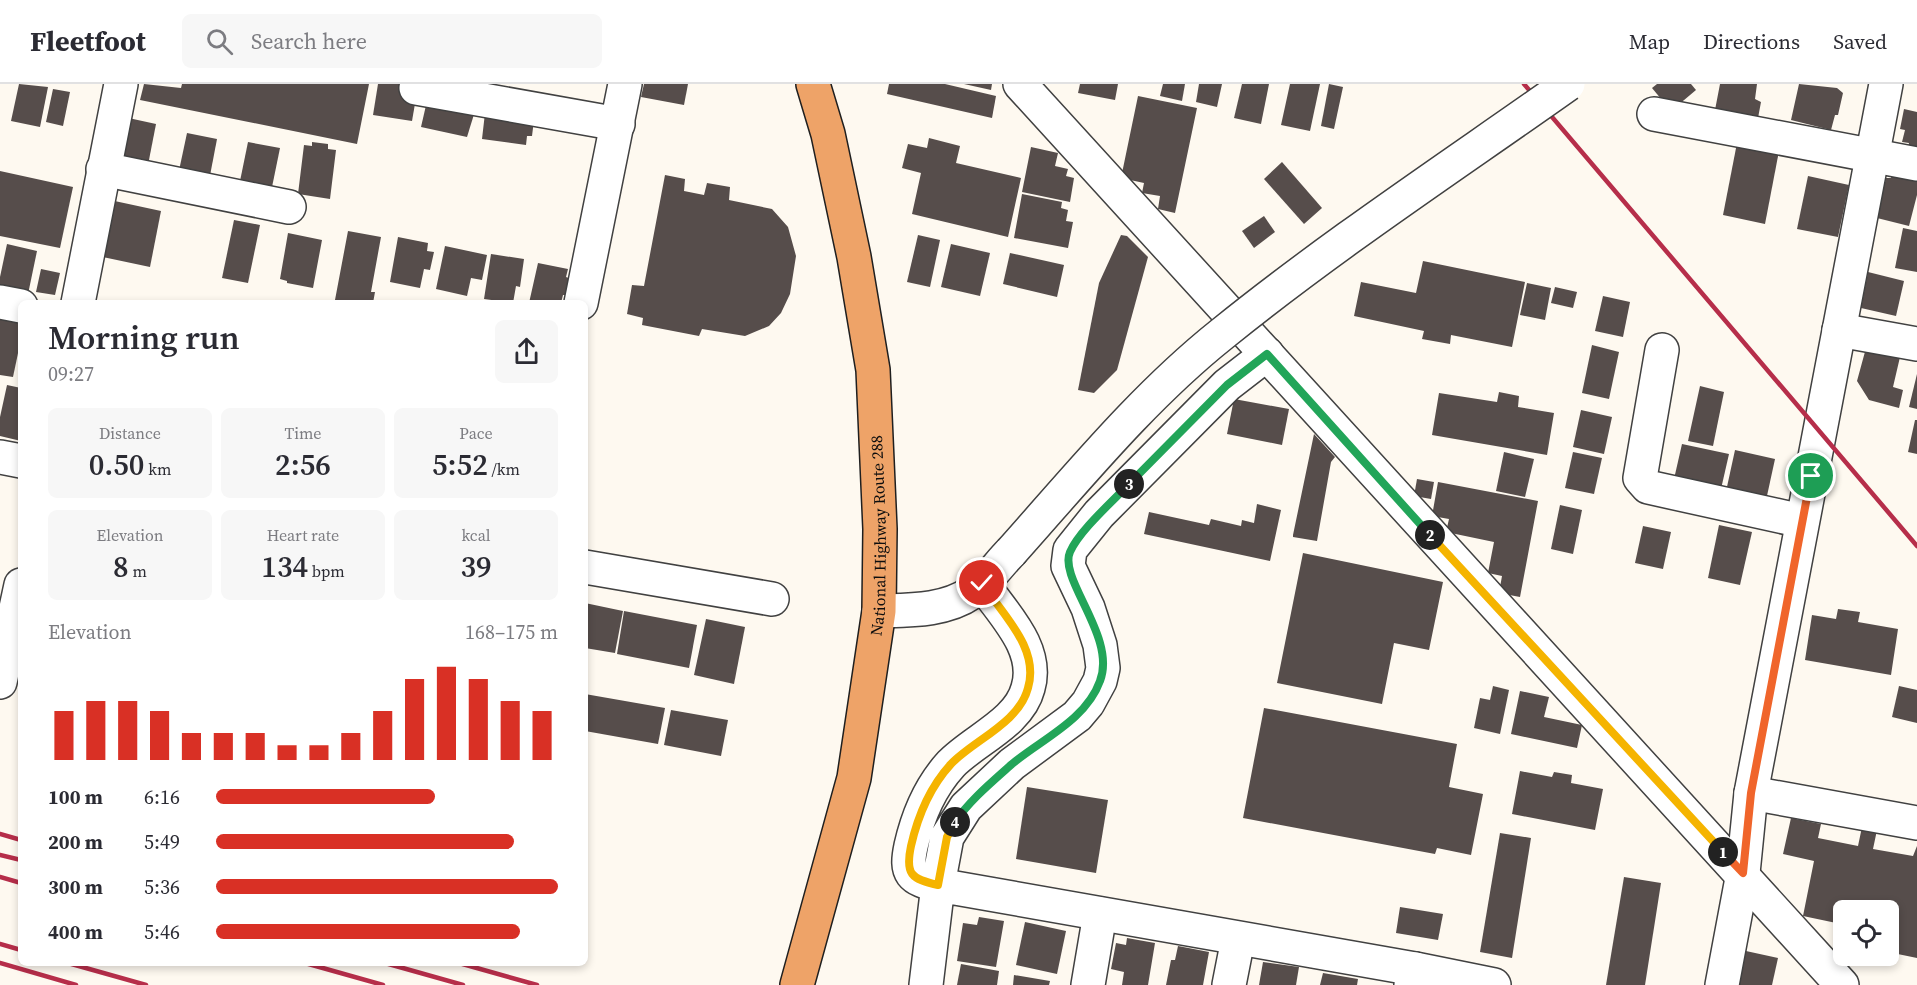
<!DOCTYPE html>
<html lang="en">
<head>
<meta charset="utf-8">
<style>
	:root { --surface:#fff; --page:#f7f7f7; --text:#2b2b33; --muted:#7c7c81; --line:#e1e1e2; --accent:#d93025 }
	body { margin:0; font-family:"Source Serif 4",serif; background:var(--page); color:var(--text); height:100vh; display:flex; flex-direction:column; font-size:22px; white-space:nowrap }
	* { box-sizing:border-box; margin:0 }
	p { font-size:20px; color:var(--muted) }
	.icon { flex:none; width:33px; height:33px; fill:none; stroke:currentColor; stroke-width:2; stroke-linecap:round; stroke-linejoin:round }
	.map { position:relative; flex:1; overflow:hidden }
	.details { position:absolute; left:18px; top:216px; width:570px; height:666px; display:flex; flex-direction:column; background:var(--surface); border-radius:9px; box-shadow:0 3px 9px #0003 }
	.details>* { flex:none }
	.fabs { position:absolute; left:1833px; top:816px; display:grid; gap:12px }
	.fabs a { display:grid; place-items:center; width:66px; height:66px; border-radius:9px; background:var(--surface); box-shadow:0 3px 9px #0003; font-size:30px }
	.pin { position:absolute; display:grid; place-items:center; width:51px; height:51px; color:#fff; margin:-26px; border:3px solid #fff; border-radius:50%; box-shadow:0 2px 6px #0007 }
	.km { position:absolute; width:30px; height:30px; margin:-15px; border-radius:50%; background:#222; color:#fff; font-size:16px; line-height:30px; text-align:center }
	.round { display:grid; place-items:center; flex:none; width:63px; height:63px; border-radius:9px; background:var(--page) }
	.head { display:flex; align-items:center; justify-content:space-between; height:102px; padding:0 30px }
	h1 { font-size:33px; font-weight:600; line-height:45px }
	.figures { display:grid; grid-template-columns:repeat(3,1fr); gap:9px; height:102px; padding:6px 30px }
	.figures div { display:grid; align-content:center; border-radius:9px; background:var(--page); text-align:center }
	.figures b { font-size:30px; font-weight:600 }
	.figures small { font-size:16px; font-weight:400 }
	.figures p { font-size:16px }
	.chart { height:168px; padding:12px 30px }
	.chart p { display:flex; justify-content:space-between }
	.chart svg { width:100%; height:108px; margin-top:6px; stroke:var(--accent); stroke-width:6 }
	ul { padding:0 30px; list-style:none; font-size:20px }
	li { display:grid; grid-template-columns:96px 72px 1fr; align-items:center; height:45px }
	li i { height:15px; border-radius:8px; background:var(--accent) }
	header { display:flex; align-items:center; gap:36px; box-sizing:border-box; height:84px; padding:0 30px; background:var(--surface); border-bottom:2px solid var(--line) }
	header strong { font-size:28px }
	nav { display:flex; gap:33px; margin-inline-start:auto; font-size:21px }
	.search { width:420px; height:54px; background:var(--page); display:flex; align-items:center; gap:15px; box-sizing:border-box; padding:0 21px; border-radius:9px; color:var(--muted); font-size:22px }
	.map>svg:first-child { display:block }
	.building { fill:#564d4b }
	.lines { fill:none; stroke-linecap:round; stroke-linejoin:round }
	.minor-casing { stroke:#414141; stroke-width:36 }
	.tertiary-casing { stroke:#414141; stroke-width:36 }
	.trunk-casing { stroke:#1f1f1f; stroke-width:36 }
	.minor { stroke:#fff; stroke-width:33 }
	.tertiary { stroke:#fff; stroke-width:33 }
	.trunk { stroke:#eea368; stroke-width:33 }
	.rail { stroke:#b62e4a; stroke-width:4.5 }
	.tertiary-bridge-casing { stroke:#414141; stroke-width:36; stroke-linecap:butt }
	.tertiary-bridge { stroke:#fff; stroke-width:33 }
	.split-1-casing { stroke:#fff; stroke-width:12 }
	.split-2-casing { stroke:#fff; stroke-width:12 }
	.split-3-casing { stroke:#fff; stroke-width:12 }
	.split-4-casing { stroke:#fff; stroke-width:12 }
	.split-5-casing { stroke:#fff; stroke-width:12 }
	.split-1 { stroke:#f0652b; stroke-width:8 }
	.split-2 { stroke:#f5b400; stroke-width:8 }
	.split-3 { stroke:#22a559; stroke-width:8 }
	.split-4 { stroke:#22a559; stroke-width:8 }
	.split-5 { stroke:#f5b400; stroke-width:8 }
	.labels { text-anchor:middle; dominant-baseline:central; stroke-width:6; stroke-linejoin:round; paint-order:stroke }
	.street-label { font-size:16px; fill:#0e0e0e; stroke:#fff }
</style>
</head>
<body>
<header>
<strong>Fleetfoot</strong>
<div class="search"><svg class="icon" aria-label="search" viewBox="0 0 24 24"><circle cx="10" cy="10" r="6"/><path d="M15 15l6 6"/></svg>Search here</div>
<nav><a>Map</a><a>Directions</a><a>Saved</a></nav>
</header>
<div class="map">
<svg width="1917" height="901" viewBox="0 0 1917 901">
	<rect width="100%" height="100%" fill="#fef9f0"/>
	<g class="building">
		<polygon points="19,0 48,3 40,43 11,37"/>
		<polygon points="144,0 181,4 182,0 369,0 357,60 140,16"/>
		<polygon points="378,0 411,0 416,14 412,37 373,31"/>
		<polygon points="644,0 688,0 684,21 641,13"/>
		<polygon points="889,0 945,0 996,12 992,34 887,10"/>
		<polygon points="964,0 992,0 991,6"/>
		<polygon points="1080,0 1118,0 1115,16 1078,9"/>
		<polygon points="1163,0 1185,0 1182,17 1160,12"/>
		<polygon points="1199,0 1222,0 1217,23 1196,18"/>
		<polygon points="1242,0 1269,0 1261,40 1234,34"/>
		<polygon points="1290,0 1320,0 1310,47 1281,41"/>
		<polygon points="1329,0 1343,3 1334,45 1321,42"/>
		<polygon points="1657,0 1691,0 1696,6 1671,27 1652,4"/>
		<polygon points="1720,0 1757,0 1755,15 1761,18 1758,34 1715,26"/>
		<polygon points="1799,0 1837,4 1843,9 1838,31 1835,31 1831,46 1791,36"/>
		<polygon points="53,5 70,8 63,42 46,38"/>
		<polygon points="1138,12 1197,24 1175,129 1158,125 1160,112 1142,109 1144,99 1121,94"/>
		<polygon points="427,17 475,27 467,53 421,43"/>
		<polygon points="1904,25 1917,28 1917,65 1908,63 1909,59 1902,58 1905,46 1900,45"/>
		<polygon points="485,29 534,36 532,52 527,52 526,61 482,55"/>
		<polygon points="124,33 156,40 148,81 116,75"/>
		<polygon points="187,49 217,55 208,102 177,96"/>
		<polygon points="929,54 960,62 956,79 1021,94 1008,153 912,130 921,89 902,84 908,60 927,64"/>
		<polygon points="248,58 280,64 271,108 239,102"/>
		<polygon points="312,58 328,60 328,65 336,66 330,115 298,110 304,61 312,62"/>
		<polygon points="1737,59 1779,67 1765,140 1723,131"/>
		<polygon points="1031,63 1058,69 1055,82 1068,85 1066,92 1074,94 1070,118 1022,108"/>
		<polygon points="1282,78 1322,124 1304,140 1264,95"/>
		<polygon points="0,87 73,103 60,164 0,152"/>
		<polygon points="1892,90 1917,96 1917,111 1909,142 1877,134 1886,94 1891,94"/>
		<polygon points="665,91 685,95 684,107 704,111 707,99 730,103 729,116 772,125 788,143 796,172 790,210 781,229 769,242 745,252 702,245 699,252 642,241 643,234 627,230 632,201 644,202"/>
		<polygon points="1808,92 1849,101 1838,153 1797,145"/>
		<polygon points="1022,110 1062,118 1061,124 1068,126 1066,137 1073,138 1068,164 1014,154"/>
		<polygon points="110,116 161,127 150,183 98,172"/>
		<polygon points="1264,132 1275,148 1254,164 1242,147"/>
		<polygon points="234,136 260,141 248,199 222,194"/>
		<polygon points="1903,144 1917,147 1917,188 1895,184"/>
		<polygon points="348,147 381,153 371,208 375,208 373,219 335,216"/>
		<polygon points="288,149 322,156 313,204 287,199 287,197 280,195"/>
		<polygon points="918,151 940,156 930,203 907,198"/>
		<polygon points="1121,151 1127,152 1148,173 1117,286 1094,309 1078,306 1099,199"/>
		<polygon points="398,153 428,159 427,167 434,168 430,186 424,185 420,204 390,198"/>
		<polygon points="7,160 37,167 27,215 0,209 0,193"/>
		<polygon points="951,160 990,169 980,212 941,203"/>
		<polygon points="445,162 487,171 482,196 471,194 467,212 436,205"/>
		<polygon points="1010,169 1064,181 1057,213 1003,200"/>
		<polygon points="491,170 524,175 520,203 516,202 513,219 484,215"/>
		<polygon points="1423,177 1525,198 1512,263 1451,251 1450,260 1422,255 1424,247 1354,232 1361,198 1416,209"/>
		<polygon points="538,179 568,185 566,193 571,195 567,211 563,211 561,219 529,219"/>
		<polygon points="41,185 60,189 55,211 36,208"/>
		<polygon points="1868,188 1904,197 1896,232 1861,224"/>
		<polygon points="1527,199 1551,204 1545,236 1520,231"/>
		<polygon points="1555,203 1577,208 1573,224 1551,219"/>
		<polygon points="1603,212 1630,218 1623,253 1595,247"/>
		<polygon points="0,235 21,240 21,255 13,293 0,291"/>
		<polygon points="1592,261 1619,268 1609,315 1582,309"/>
		<polygon points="1866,264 1900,273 1893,303 1903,306 1899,324 1869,316 1857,297"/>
		<polygon points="1917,290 1917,325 1909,323"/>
		<polygon points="7,301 21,304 21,357 0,352 0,333"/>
		<polygon points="1700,302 1724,308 1713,362 1688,357"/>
		<polygon points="1499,308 1519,312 1518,323 1554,329 1547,371 1432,351 1439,309 1497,318"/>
		<polygon points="1234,315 1289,325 1282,361 1227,350"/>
		<polygon points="1581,326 1612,333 1604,370 1573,363"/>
		<polygon points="1915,336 1917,336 1917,370 1908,368"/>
		<polygon points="1314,350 1335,373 1331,378 1317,457 1293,453 1293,451"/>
		<polygon points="1682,360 1729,370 1721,405 1674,395"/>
		<polygon points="1735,366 1775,375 1765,421 1725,412"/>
		<polygon points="1504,368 1534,375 1525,413 1496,407"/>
		<polygon points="1573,368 1602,374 1594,410 1565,404"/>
		<polygon points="1417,395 1434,398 1431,415 1414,412"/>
		<polygon points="1438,398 1538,417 1520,513 1499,509 1502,492 1488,489 1494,458 1446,448 1449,435 1432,432"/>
		<polygon points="1257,420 1281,426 1270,477 1144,450 1149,428 1209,441 1211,435 1241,442 1242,436 1254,439"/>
		<polygon points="1560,421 1582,426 1573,470 1551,465"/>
		<polygon points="1719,441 1752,448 1740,501 1708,494"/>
		<polygon points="1643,442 1671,448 1663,485 1635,479"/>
		<polygon points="1303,469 1443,498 1429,566 1394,559 1382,620 1277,599"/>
		<polygon points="585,519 623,527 615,569 585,564"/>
		<polygon points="1838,525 1860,528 1858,538 1898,545 1891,591 1805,576 1812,531 1836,535"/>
		<polygon points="624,527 697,541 689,584 617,570"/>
		<polygon points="706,535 745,543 734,600 694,591"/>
		<polygon points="1493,602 1509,606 1500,650 1474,644 1480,614 1490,616"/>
		<polygon points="1899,602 1917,606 1917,639 1892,633"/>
		<polygon points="1520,607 1549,613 1544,633 1582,641 1577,664 1511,650"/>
		<polygon points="585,610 665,624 658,660 585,647"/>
		<polygon points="1264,624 1457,660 1449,703 1483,710 1471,771 1437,764 1435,770 1243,734"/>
		<polygon points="671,626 728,636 721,672 664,661"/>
		<polygon points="1520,687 1552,693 1554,688 1572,691 1571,699 1603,705 1595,746 1512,730"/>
		<polygon points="1027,703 1108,716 1096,789 1016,775"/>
		<polygon points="1791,734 1821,740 1818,754 1858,762 1862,743 1877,746 1873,765 1913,772 1917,762 1917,874 1888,868 1888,826 1844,826 1844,844 1841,840 1803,832 1814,777 1783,770"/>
		<polygon points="1500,749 1531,754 1512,874 1480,868"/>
		<polygon points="1624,793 1661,799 1645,901 1606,901"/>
		<polygon points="1400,823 1443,830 1438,856 1396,849"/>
		<polygon points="979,833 1004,837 996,883 957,877 963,839 977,841"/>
		<polygon points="1025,838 1066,847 1057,890 1016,881"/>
		<polygon points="1127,854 1155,859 1148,901 1122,901 1124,888 1111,885 1116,859 1126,861"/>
		<polygon points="1178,862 1209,868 1203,901 1166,901 1171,876 1175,876"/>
		<polygon points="1746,867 1778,874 1772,901 1739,901"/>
		<polygon points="1263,878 1299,883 1296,901 1259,901"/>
		<polygon points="961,880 999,887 997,901 957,901"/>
		<polygon points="1323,889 1358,895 1357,901 1320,901"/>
		<polygon points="1014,891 1050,897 1049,901 1013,901"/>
	</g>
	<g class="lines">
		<g class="minor-casing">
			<g id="minor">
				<polyline points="1020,0 1842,901"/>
				<polyline points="416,4 618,40"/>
				<polyline points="1654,30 1917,80"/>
				<polyline points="103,85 289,123"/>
				<polyline points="0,218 21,222"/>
				<polyline points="78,219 121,0"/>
				<polyline points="581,219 625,0"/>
				<polyline points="1839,246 1917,260"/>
				<polyline points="1662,266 1640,394 1648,403 1802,437"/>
				<polyline points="0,373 21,377"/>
				<polyline points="585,483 772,515"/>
				<path d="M982 499C1002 529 1040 564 1028 604 1019 639 974 656 951 680 929 704 918 731 911 762 905 790 911 795 938 801L947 753 966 723 1012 680 1077 632 1088 619 1100 597 1103 584 1100 561 1088 524 1068 482 1070 466 1099 430 1227 301 1267 270"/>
				<polyline points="0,598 21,501"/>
				<polyline points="1751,709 1917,739"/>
				<polyline points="926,901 938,801 1415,885"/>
				<polyline points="1088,901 1100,830"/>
				<polyline points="1229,901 1238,855"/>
				<polyline points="1411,901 1415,885 1494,901"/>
				<polyline points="1722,901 1743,789 1751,709 1886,0"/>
			</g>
		</g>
		<g class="tertiary-casing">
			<path id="tertiary" d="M879 527C909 526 945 527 971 509 986 499 998 481 1011 468"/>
		</g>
		<g class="trunk-casing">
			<g id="trunk">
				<path id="s1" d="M797 901 854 694 879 527 880 445 873 286 854 173 828 50 813 0"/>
			</g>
		</g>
		<use href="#minor" class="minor"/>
		<use href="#tertiary" class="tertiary"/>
		<use href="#trunk" class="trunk"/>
		<g class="rail">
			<polyline points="1524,0 1917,462"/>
			<polyline points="0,750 21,756"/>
			<polyline points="0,771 21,776"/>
			<polyline points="0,793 21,799"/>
			<polyline points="0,860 21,866"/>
			<polyline points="0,879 76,901"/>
			<polyline points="68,879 146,901"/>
			<polyline points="305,879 383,901"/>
			<polyline points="385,879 463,901"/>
			<polyline points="459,879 537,901"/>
		</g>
		<g class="tertiary-bridge-casing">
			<path id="tertiary-bridge" d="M1011 468C1078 393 1143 313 1222 250 1332 161 1452 82 1568 0"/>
		</g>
		<use href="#tertiary-bridge" class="tertiary-bridge"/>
	</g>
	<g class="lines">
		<g class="split-1-casing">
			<polyline id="split-1" points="1723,768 1743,789 1751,709 1811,392"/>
		</g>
		<g class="split-2-casing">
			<polyline id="split-2" points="1430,451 1723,768"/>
		</g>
		<g class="split-3-casing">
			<polyline id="split-3" points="1129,400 1227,301 1267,270 1430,451"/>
		</g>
		<g class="split-4-casing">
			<path id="split-4" d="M955 738C970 716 992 698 1012 680 1042 655 1086 636 1100 597 1117 553 1058 495 1070 468 1079 447 1113 417 1129 400"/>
		</g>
		<g class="split-5-casing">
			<path id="split-5" d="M955 738 947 753 938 801C911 795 905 790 911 762 918 731 929 704 951 680 974 656 1019 639 1028 604 1040 564 1002 530 982 499"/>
		</g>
		<use href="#split-1" class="split-1"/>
		<use href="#split-2" class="split-2"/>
		<use href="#split-3" class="split-3"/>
		<use href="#split-4" class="split-4"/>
		<use href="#split-5" class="split-5"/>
	</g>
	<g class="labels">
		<g class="street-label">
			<text stroke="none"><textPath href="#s1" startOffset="459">National Highway Route 288</textPath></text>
		</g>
	</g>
</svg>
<div class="fabs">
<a><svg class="icon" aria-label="locate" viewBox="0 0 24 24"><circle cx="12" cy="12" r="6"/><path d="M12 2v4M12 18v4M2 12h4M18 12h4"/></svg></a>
</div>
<div class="pin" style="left:1811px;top:392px;background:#1e9e55"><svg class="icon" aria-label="arrive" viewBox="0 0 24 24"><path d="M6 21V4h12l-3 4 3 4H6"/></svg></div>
<div class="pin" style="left:982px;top:499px;background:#d93025"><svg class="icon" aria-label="check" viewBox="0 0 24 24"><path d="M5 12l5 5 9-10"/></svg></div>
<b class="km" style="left:1723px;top:768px">1</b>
<b class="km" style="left:1430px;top:451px">2</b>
<b class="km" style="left:1129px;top:400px">3</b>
<b class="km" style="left:955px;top:738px">4</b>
<section class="details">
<div class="head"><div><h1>Morning run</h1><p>09:27</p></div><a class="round"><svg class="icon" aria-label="share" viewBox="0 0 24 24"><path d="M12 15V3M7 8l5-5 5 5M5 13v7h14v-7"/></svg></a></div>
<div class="figures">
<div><p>Distance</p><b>0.50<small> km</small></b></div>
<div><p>Time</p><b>2:56</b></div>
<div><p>Pace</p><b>5:52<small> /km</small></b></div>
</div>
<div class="figures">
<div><p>Elevation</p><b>8<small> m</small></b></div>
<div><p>Heart rate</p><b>134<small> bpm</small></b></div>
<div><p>kcal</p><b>39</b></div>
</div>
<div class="chart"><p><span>Elevation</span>168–175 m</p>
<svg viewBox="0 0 160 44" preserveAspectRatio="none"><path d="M5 44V24M15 44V20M25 44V20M35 44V24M45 44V33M55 44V33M65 44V33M75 44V38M85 44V38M95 44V33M105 44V24M115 44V11M125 44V6M135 44V11M145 44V20M155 44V24"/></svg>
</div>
<ul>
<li><b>100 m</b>6:16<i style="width:64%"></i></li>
<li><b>200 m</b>5:49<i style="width:87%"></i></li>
<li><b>300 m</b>5:36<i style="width:100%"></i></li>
<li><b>400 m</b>5:46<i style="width:89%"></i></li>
</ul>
</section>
</div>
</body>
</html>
